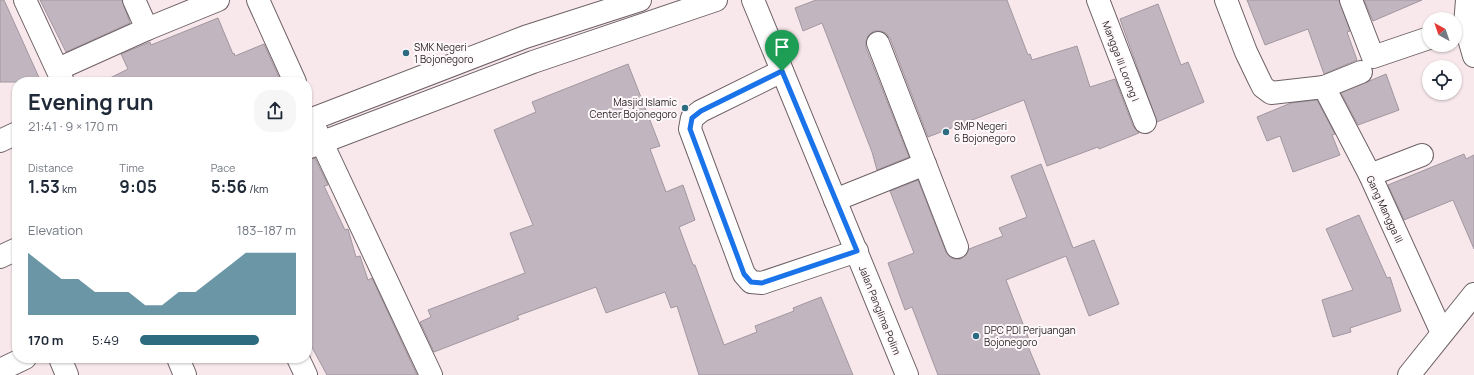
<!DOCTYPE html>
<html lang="en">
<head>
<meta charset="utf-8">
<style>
	:root { --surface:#fff; --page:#f6f6f7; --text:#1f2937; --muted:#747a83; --accent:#2d6b81 }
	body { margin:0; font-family:Manrope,sans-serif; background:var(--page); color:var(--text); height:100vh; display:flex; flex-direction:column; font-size:15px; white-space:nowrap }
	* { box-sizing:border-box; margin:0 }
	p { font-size:13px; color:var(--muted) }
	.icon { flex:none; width:22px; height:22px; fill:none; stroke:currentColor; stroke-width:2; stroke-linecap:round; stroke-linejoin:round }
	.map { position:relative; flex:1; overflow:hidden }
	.drawer { position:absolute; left:12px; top:77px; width:300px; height:286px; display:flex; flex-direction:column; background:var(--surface); border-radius:16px; box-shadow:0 1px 3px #0004 }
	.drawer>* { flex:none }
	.needle { width:26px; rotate:320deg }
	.buttons { position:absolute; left:1422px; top:12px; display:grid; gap:8px }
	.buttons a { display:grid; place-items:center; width:40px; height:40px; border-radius:50%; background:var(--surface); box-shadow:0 1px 3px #0004; font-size:20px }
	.pin { position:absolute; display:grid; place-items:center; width:34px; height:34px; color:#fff; margin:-41px -17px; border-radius:50% 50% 50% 0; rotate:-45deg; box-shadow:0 0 4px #0007 }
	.pin .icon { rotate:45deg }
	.round { display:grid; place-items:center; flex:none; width:42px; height:42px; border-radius:16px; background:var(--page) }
	.headline { display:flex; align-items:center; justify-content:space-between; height:68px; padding:0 16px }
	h1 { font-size:22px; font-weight:700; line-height:30px }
	.stats { display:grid; grid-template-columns:repeat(3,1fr); gap:6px; height:68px; padding:4px 16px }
	.stats div { display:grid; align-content:center }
	.stats b { font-size:17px; font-weight:700 }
	.stats small { font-size:11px; font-weight:400 }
	.stats p { font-size:11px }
	.chart { height:112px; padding:8px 16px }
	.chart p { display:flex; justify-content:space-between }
	.chart svg { width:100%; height:72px; margin-top:4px; fill:var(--accent); opacity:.7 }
	ul { padding:0 16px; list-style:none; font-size:13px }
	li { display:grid; grid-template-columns:64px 48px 1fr; align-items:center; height:30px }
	li i { height:10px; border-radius:5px; background:var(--accent) }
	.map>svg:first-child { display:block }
	.building { fill:#c1b5bf; stroke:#a297a0 }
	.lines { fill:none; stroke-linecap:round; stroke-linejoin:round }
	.minor-casing { stroke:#6e6165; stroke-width:24 }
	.major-casing { stroke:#6e6165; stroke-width:24 }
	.minor { stroke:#fff; stroke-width:22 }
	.major { stroke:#fff; stroke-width:22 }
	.route-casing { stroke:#fff; stroke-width:8 }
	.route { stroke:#1a73e8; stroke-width:5 }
	.poi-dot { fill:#2d6b81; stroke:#fef8fa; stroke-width:1.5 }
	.labels { text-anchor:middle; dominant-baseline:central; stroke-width:4; stroke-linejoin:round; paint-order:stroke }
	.poi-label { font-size:10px; fill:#251f21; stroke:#fef8fa; text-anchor:start }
	.street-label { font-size:10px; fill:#251f21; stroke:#fef8fa }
</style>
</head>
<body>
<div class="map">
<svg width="1474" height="375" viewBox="0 0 1474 375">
	<rect width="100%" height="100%" fill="#f8e8ec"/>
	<g class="building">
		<polygon points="0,0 4,0 41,82 0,82"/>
		<polygon points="40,0 122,0 130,23 66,52"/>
		<polygon points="816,0 1007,0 1028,55 1030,54 1032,60 1077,46 1090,87 1115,79 1133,126 1139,133 1099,149 1098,147 1047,166 1024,100 928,137 890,38 886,33 880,31 874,31 868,36 866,41 866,48 909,157 877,170 872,152 822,23 803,31 795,8"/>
		<polygon points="1247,0 1339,0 1350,31 1347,32 1357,60 1324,74 1308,29 1265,45"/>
		<polygon points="1364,0 1422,0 1373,21"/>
		<polygon points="1158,4 1181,65 1188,62 1204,102 1157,122 1120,19"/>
		<polygon points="218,18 233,54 234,53 235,56 264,44 281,82 102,82 128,69 121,54 150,42 151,45"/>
		<polygon points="628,64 660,146 650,149 666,192 683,185 695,220 679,227 693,265 695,265 724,345 757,332 755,326 794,311 793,308 821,297 853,375 699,375 677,306 671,308 665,292 606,313 596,287 517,316 519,319 434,352 420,322 431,317 428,310 525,273 510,233 533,225 494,130 536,112 532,102"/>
		<polygon points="1386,74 1399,110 1358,125 1341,93"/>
		<polygon points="1317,100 1335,134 1332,135 1340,155 1293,172 1280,136 1267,141 1257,117 1291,103"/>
		<polygon points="1464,154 1466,159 1474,155 1474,249 1453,200 1404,220 1388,185"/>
		<polygon points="315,158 328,185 324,186 345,230 348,229 356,257 360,256 368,280 372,278 417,375 327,375 307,338 307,160"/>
		<polygon points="1041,164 1073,248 1094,240 1119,304 1089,316 1066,256 1006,280 1030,342 1027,344 1040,375 938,375 912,307 905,310 888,263 914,253 890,191 918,180 946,252 950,257 955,259 961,259 966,255 969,249 1003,236 999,228 1027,217 1011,176"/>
		<polygon points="1359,215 1387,278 1390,277 1401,311 1350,328 1351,332 1333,337 1322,300 1353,290 1326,229"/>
	</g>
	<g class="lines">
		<g class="minor-casing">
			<g id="minor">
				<polyline points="25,0 63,82"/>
				<polyline points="134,0 147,29"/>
				<polyline points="258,0 295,82"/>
				<polyline points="1098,0 1145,122"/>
				<polyline points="1226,0 1246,52 1258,77 1263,87 1271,93 1324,87 1370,175 1442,333"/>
				<polyline points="1351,0 1373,57 1429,38"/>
				<polyline points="1465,25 1474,56"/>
				<polyline points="1455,29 1465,25 1467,0"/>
				<polyline points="878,43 957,247"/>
				<polyline points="58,69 147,29 218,0"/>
				<polyline points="782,71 701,111 692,118 690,129 744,274 751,282 762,283 857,251"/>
				<polyline points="1324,87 1361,72"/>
				<polyline points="307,121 525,37 640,0"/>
				<polyline points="315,128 431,375"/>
				<polyline points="0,141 17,133"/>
				<polyline points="307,148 533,62 716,0"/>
				<polyline points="1370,175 1422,155"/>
				<polyline points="835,200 925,164"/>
				<polyline points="0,257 17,249"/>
				<polyline points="60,358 67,375"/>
				<polyline points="178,358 185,375"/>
				<polyline points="298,358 306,375"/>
				<polyline points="0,370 25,358"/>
				<polyline points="1409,375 1474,294"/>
			</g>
		</g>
		<g class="major-casing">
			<polyline id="major" points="753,0 907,375"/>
		</g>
		<use href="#minor" class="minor"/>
		<use href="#major" class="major"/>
	</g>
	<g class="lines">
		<g class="route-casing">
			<polygon id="route" points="782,71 857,251 762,283 751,282 744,274 690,129 692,118 701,111"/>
		</g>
		<use href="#route" class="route"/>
	</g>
	<g class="poi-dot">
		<circle cx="406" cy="53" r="4"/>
		<circle cx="685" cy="108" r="4"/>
		<circle cx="946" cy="132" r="4"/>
		<circle cx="976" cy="336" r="4"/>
	</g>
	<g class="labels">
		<g class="poi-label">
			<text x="414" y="47">SMK Negeri<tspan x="414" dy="12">1 Bojonegoro</tspan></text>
			<text x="677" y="102" text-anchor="end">Masjid Islamic<tspan x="677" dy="12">Center Bojonegoro</tspan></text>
			<text x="954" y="126">SMP Negeri<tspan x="954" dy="12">6 Bojonegoro</tspan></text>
			<text x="984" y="330">DPC PDI Perjuangan<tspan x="984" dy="12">Bojonegoro</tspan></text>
		</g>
		<g class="street-label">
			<text transform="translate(1121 61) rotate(69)">Mangga III Lorong I</text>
			<text transform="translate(1385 209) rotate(65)">Gang Mangga III</text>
			<text transform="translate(880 310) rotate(68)">Jalan Panglima Polim</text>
		</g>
	</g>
</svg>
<div class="buttons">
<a><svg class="needle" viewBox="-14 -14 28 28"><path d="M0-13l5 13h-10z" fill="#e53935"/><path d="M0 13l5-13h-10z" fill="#747a83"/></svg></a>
<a><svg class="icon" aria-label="locate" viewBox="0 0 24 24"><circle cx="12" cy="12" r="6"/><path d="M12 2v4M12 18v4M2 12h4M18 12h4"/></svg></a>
</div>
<div class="pin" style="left:782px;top:71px;background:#1e9e55"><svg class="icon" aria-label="arrive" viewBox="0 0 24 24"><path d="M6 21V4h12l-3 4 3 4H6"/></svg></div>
<section class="drawer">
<div class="headline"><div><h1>Evening run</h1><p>21:41 · 9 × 170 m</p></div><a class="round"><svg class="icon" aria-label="share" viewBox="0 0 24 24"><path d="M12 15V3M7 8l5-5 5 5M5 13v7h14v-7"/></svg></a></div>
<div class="stats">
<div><p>Distance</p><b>1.53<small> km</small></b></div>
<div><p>Time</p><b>9:05</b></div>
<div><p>Pace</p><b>5:56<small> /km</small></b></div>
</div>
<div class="chart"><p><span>Elevation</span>183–187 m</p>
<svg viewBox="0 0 160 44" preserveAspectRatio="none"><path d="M0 44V6L10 14L20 22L30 22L40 30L50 30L60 30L70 38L80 38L90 30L100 30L110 22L120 14L130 6L140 6L150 6L160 6V44z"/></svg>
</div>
<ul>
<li><b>170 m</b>5:49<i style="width:76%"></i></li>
</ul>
</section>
</div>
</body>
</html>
